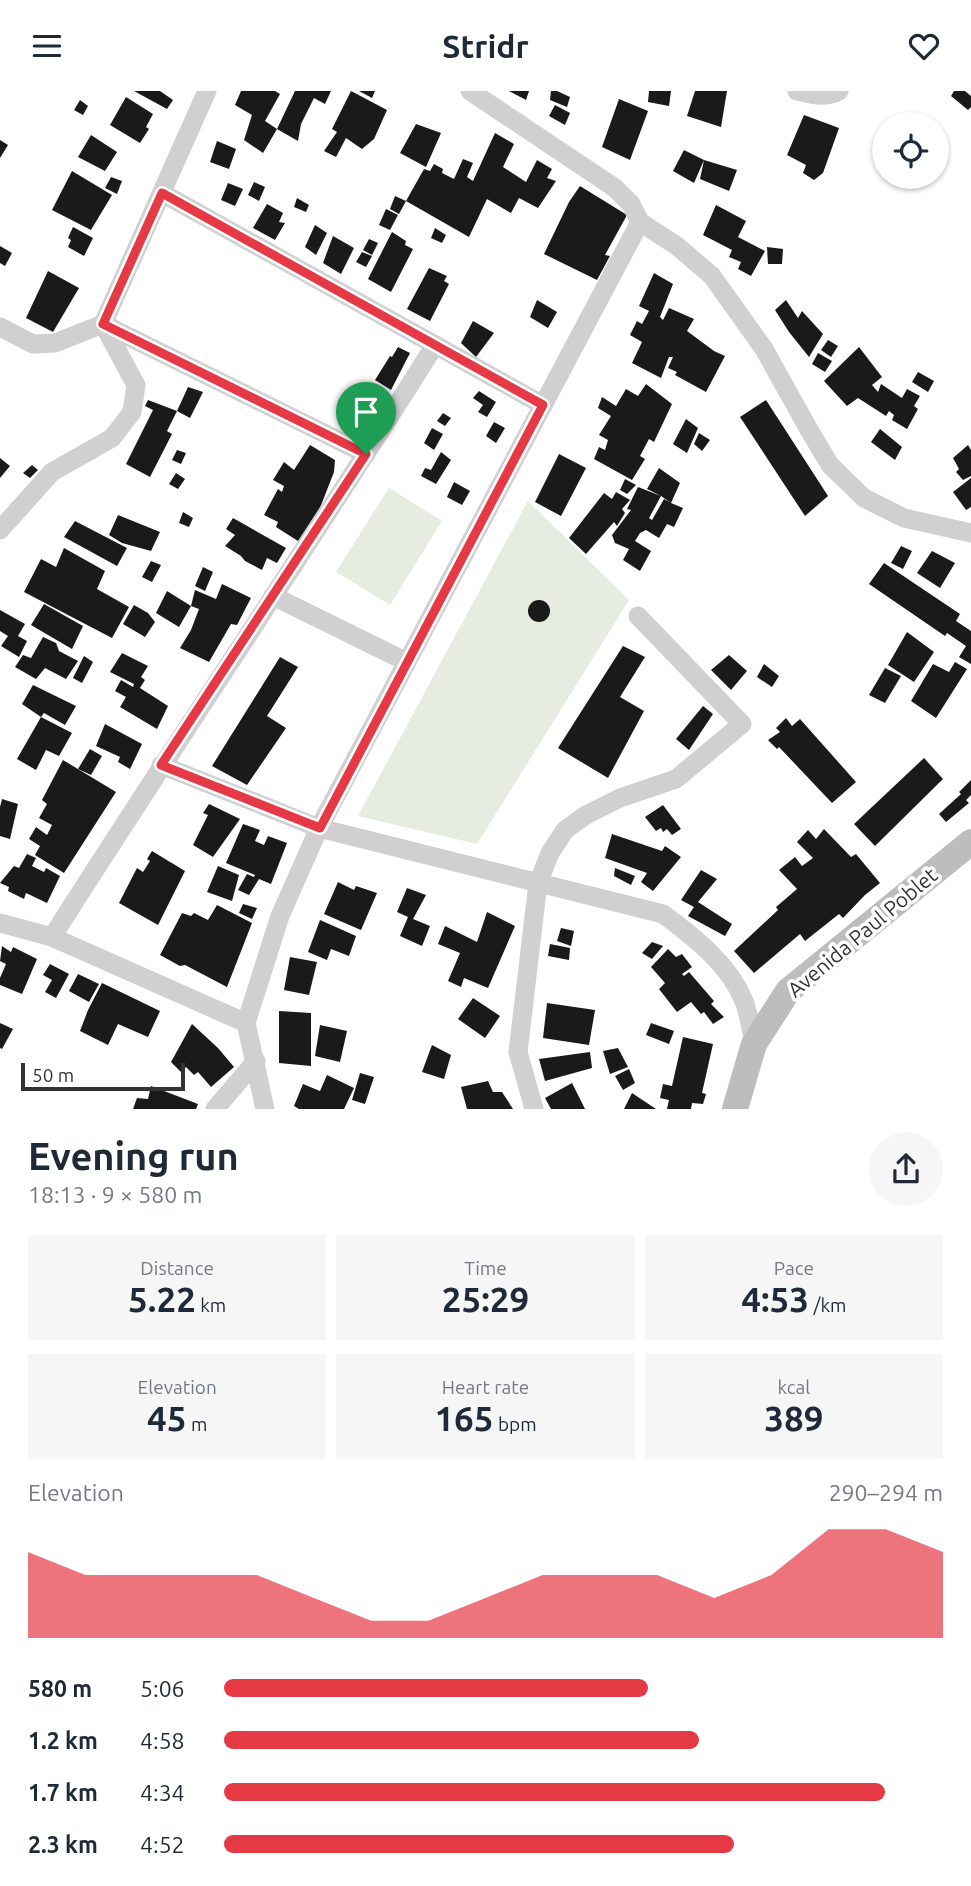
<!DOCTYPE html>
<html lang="en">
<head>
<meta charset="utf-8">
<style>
	:root { --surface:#fff; --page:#f6f6f7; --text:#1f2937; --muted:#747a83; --accent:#e63946 }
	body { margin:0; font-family:Ubuntu,sans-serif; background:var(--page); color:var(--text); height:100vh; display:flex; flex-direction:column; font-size:26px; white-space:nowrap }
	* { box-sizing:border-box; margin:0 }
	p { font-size:23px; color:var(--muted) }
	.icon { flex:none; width:38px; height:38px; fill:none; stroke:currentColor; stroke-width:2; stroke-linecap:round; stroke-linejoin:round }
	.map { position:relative; height:1018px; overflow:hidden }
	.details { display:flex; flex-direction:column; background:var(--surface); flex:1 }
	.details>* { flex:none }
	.buttons { position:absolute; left:872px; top:21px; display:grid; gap:14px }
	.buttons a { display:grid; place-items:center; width:77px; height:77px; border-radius:50%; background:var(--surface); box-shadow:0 2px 5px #0004; font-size:35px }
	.scale { position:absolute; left:21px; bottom:18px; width:164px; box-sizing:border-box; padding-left:7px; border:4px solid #333; border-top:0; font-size:19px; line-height:24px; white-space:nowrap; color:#333; -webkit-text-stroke:5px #fff; paint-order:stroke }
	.pin { position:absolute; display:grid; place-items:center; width:60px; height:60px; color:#fff; margin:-72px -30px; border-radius:50% 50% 50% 0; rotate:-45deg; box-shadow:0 0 7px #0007 }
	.pin .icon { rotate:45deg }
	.round { display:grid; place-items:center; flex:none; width:74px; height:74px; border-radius:37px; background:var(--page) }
	.summary { display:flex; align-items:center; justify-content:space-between; height:119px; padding:0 28px }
	h1 { font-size:38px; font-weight:600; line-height:52px }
	.figures { display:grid; grid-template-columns:repeat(3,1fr); gap:10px; height:119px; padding:7px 28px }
	.figures div { display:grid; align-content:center; border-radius:0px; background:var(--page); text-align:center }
	.figures b { font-size:35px; font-weight:600 }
	.figures small { font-size:19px; font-weight:400 }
	.figures p { font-size:19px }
	.chart { height:196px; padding:14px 28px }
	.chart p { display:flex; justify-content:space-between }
	.chart svg { width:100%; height:126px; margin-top:7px; fill:var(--accent); opacity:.7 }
	ul { padding:0 28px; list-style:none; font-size:23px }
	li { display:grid; grid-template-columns:112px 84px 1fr; align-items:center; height:52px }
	li i { height:18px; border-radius:9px; background:var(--accent) }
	header { display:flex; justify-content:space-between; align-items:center; height:91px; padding:0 28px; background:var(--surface); font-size:32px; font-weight:600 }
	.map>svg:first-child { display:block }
	.green { fill:#e6ecdf }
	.building { fill:#1a1a1a }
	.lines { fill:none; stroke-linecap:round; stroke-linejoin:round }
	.street { stroke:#d0d0d0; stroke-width:19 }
	.secondary { stroke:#bdbdbd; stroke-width:26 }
	.route-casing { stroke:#fff; stroke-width:14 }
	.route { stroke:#e63946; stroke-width:9 }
	.labels { text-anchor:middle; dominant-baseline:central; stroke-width:7; stroke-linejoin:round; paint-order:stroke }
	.street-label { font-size:21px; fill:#333; stroke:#fff }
</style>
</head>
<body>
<header><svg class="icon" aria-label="menu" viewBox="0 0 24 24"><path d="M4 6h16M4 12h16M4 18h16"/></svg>Stridr<svg class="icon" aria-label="heart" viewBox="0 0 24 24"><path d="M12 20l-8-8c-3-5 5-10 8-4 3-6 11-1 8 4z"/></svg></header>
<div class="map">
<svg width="971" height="1018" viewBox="0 0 971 1018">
	<rect width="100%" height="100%" fill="#fff"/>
	<g class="green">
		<polygon points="389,397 442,430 390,514 336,481"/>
		<polygon points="528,410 629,509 477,753 358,725"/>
	</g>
	<g class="building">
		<polygon points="134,0 160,0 173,9 167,18"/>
		<polygon points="241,0 275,0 280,3 265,30 277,38 263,62 244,49 252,24 235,14"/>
		<polygon points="295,0 331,0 325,13 314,7 301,33 298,50 277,38"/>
		<polygon points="351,0 387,19 374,48 362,58 346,47 336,66 324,60 337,41 332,38"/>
		<polygon points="359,0 375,0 372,7"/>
		<polygon points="509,0 529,0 526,9"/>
		<polygon points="551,0 557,0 570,6 567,16 550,9"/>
		<polygon points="649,0 671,0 669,15 648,11"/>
		<polygon points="695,0 727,0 721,36 687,25"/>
		<polygon points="954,0 965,0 971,5 971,16 968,19 951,5"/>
		<polygon points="126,6 153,23 146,36 149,38 140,52 110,34"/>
		<polygon points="619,8 648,20 630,69 602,56"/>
		<polygon points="80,9 88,15 83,24 74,19"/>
		<polygon points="555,14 570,22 565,34 549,25"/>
		<polygon points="804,24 839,37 823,82 814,89 803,82 806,74 787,64"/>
		<polygon points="416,33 441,42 426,76 400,62"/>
		<polygon points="495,42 514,53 503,76 526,91 537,69 552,78 547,87 556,90 538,117 519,107 511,122 487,108 469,146 406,110 424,78 430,80 434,73 443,78 442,82 454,88 463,68 473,72 467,86 473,90"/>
		<polygon points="91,44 117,61 105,80 78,66"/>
		<polygon points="0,49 8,54 0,67"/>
		<polygon points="217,50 236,58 229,78 210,71"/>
		<polygon points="684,59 704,69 737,79 729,100 700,88 704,69 694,92 673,80"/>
		<polygon points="72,80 112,104 91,139 52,119"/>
		<polygon points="111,86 122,90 117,103 105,97"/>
		<polygon points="254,91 265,96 259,110 248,104"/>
		<polygon points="228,92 243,98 235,115 221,109"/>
		<polygon points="580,95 627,124 605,164 610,165 597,189 544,163 569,111"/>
		<polygon points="395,105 406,110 399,123 390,118"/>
		<polygon points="297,107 309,114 306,121 294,116"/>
		<polygon points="267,113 283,122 279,131 285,132 275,149 253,137"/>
		<polygon points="716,114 746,130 738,146 765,160 751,185 738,178 741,171 729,166 732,159 703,144"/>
		<polygon points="386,118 398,124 390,139 379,134"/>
		<polygon points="315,134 327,142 316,164 305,156"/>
		<polygon points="73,136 93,147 84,165 68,156 71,149 68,147"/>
		<polygon points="435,137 446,144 442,152 431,147"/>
		<polygon points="392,141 406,150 405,154 413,158 391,201 368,188"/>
		<polygon points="333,145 354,157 341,183 323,172"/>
		<polygon points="369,148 378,152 372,164 363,159"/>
		<polygon points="0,155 12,162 5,175 0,172"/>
		<polygon points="767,156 783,158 782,173 768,173"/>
		<polygon points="362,161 372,165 366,176 356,171"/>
		<polygon points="429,177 447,185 444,190 449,193 430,230 407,218"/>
		<polygon points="48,180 79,197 53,241 26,227"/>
		<polygon points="654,182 673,193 660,226 663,229 669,217 694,228 687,240 714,260 725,265 706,301 675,284 677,281 668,277 673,266 669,266 661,287 632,272 642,251 630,244 637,230 642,233 649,220 639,215"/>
		<polygon points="537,209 557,221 548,237 530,226"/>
		<polygon points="786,209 798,227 802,220 823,243 809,266 789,241 775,219"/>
		<polygon points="473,230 494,242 476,266 461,252"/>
		<polygon points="828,249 838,255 831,266 821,259"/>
		<polygon points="398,256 410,262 391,299 375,289 390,265 392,266"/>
		<polygon points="859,256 882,286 872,294 878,301 881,293 902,307 907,298 920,305 914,315 918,318 907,338 892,329 894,324 889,320 886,325 858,307 847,315 824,290"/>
		<polygon points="818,262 832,270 825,281 812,273"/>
		<polygon points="918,281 934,290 928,301 912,291"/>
		<polygon points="646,293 672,313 654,351 649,348 640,365 645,368 632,389 594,368 599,356 605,359 608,349 599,344 611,325 598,317 602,306 616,315 626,298 638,305"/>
		<polygon points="188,296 203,301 190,327 177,320"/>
		<polygon points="479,300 496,311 487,326 478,321 483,314 473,307"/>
		<polygon points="148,309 177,320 167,340 172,343 150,386 126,373 153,319 145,315"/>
		<polygon points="766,309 828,405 805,425 740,326"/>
		<polygon points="443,322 451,327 445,335 437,330"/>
		<polygon points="686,328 698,337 687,362 673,353"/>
		<polygon points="494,331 505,337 496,352 486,345"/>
		<polygon points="432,337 443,343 434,359 424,352"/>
		<polygon points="880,338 902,356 895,369 871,351"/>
		<polygon points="699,342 710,349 702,360 694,353"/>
		<polygon points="310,354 335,369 334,381 318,422 301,452 276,436 278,431 264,424 278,398 282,401 284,395 273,389 284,371 294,379"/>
		<polygon points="968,354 971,359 971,385 963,389 956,381 959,378 953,367"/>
		<polygon points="177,359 186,362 181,373 172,369"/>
		<polygon points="441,361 451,369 436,393 421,385 425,377 431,379"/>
		<polygon points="559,363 586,377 561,425 535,411"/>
		<polygon points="0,367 10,375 0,387"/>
		<polygon points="32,374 38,379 30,387 23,382"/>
		<polygon points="659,377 680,392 671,412 661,405 649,427 652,429 664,408 671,412 683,417 674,436 667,433 659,447 646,439 640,442 635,450 651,460 640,480 623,469 629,458 615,452 612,444 631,419 627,418 638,396 661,405 647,398"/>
		<polygon points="176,382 185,388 178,398 169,393"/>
		<polygon points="971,387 971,416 966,419 953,401"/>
		<polygon points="625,388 636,394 627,403 620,399"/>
		<polygon points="454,391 470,400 462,414 447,406"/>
		<polygon points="616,401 630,409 622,418 625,422 617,435 614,431 586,463 569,447 604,402 612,408"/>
		<polygon points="183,421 193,427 189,436 179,432"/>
		<polygon points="118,424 160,441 151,460 122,452 109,444"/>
		<polygon points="233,427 286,457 277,472 267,467 262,479 245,470 241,465 225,455 235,444 226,438"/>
		<polygon points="75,430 127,457 117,475 64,446"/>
		<polygon points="901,455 912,460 903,478 891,472"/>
		<polygon points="64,457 105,480 97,498 129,516 112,547 24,501 41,468 56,476"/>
		<polygon points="932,460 955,472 940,497 917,482"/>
		<polygon points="151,470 161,474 152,491 142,486"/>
		<polygon points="884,472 960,523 956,530 971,540 971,573 959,566 966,555 947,542 945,545 869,493"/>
		<polygon points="203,476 213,481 205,500 195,495"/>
		<polygon points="222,493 251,507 237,534 231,533 209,571 180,557 191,539 199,518 191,515 195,499 216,508"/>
		<polygon points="167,500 191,515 179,536 156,522"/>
		<circle cx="539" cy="520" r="11"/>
		<polygon points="44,513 83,535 72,558 31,534"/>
		<polygon points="134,514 148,522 155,531 145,546 123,533"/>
		<polygon points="0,519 25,533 18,545 27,550 19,566 1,555 8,545 0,540"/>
		<polygon points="907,541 934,561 914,591 888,574"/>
		<polygon points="43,546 56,552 59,560 78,570 66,588 45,577 36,588 15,576 23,564 31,567"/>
		<polygon points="623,555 645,566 620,606 644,620 608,687 558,657"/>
		<polygon points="122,562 148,575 141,586 145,589 140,597 168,615 157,638 120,616 126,606 115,600 121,589 133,596 134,593 110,581"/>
		<polygon points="729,564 747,580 731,599 711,579"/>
		<polygon points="84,565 93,571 82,592 73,587"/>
		<polygon points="280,566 298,576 267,625 286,637 247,694 212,675"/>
		<polygon points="955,571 967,578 936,627 911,610 933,573 949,581"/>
		<polygon points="764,573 779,585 772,596 757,586"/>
		<polygon points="885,577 901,585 885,612 869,604"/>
		<polygon points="33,594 76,615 65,634 44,622 41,626 22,613"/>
		<polygon points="703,615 713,623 689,659 676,648"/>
		<polygon points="41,626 72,642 59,665 46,659 36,679 17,668"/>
		<polygon points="786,627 792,635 800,628 856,691 832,712 779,656 777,658 768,649 780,641 776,637"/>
		<polygon points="105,633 142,653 130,678 118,671 120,666 96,655"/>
		<polygon points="90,658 102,665 91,684 78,678"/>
		<polygon points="924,667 943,688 875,755 854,733"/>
		<polygon points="63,669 116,701 64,782 35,764 40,755 29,748 36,736 47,744 52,734 39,727 47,713 42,709"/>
		<polygon points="971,689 971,704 966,709 969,712 946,731 939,723 961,703 959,701"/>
		<polygon points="2,708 18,713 10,748 0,745 0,716"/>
		<polygon points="209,713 240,728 213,766 193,754 208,724 203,722"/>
		<polygon points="663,714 681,738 672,744 667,738 663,741 661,737 656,740 645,726"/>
		<polygon points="243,733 260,739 255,750 264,754 268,745 287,752 271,793 259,788 249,804 238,799 247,783 254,786 255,784 226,772"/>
		<polygon points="824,738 851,766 856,763 880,792 865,804 843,827 839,823 805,850 800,843 754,882 734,860 778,819 776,816 797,798 779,779 795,766 802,775 813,767 797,751 808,739 816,748"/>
		<polygon points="612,743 662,760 665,755 681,766 653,800 641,791 647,782 605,767"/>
		<polygon points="152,760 185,780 158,834 119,812 137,777 143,781 150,770 147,768"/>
		<polygon points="27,763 36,767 32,775 44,781 46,777 60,785 47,812 26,802 24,808 8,800 9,796 0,792 14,775 19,777"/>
		<polygon points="218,775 239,784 232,810 207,801"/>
		<polygon points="615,777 635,785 631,794 614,785"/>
		<polygon points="701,779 717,788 698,811 732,833 725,845 688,825 694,816 681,809"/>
		<polygon points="338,791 354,799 356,795 377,802 361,839 324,823"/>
		<polygon points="407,797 426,804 413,828 430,835 422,855 400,845 408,826 397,821"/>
		<polygon points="243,813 257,817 252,828 239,822"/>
		<polygon points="217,814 252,832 227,896 185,874 180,875 160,864 182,822 191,825 194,822 208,829"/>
		<polygon points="487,821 515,835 488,897 464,887 461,896 448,890 460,862 438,853 445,835 477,851"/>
		<polygon points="320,829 356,845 349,865 331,858 327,869 308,861"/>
		<polygon points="561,837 574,840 571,855 557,850"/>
		<polygon points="652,851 663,855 652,868 642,862"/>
		<polygon points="550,853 570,857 569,869 548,865"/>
		<polygon points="2,855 11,861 13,856 37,868 22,903 0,894 0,887 6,873 0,870"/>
		<polygon points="668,858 676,866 682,863 692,876 682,883 684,885 689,881 714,910 711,913 724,926 713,933 704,921 701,923 691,911 677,921 659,898 665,892 651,876"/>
		<polygon points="290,866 317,871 309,904 284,899"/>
		<polygon points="50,873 69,883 56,907 45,901 52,889 43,884"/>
		<polygon points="78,883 99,893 89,911 69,900"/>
		<polygon points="102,892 160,920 148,946 118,933 108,954 80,940 88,919"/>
		<polygon points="473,907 500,925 485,947 458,928"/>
		<polygon points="547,912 595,919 589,954 543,947"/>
		<polygon points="279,920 311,922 311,975 279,972"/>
		<polygon points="0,932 13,938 2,958 0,957"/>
		<polygon points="651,932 674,940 669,953 646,944"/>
		<polygon points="192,933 218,957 234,976 211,996 198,981 194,984 186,976 182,982 171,971"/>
		<polygon points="320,934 347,940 340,971 315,965"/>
		<polygon points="683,946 713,953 702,1002 706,1003 703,1013 692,1012 691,1018 667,1018 669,1009 660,1007 663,993 672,995"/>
		<polygon points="432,954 451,964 444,988 422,981"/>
		<polygon points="618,957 628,976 610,983 603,960"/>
		<polygon points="590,961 592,977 545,990 539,968"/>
		<polygon points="629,978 635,992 623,999 615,985"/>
		<polygon points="360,982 374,986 365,1013 352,1009"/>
		<polygon points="327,984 354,997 344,1018 299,1018 294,1015 303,993 320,1000"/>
		<polygon points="488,990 493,1001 502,1001 513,1018 467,1018 461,996"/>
		<polygon points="572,992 585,1018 551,1018 545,1007"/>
		<polygon points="151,995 198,1013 196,1018 133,1018 137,1007 148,1008"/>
		<polygon points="632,1002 656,1018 624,1018"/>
	</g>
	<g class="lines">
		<g class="street">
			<polyline points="470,0 615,97 631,113 640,131 677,155 712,185 764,258 808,337 830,374 864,407 904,427 971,442"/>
			<path d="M797 0C811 3 826 8 839 0"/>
			<polyline points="162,102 543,314"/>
			<polyline points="0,236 33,253 55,252 103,233 366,363"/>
			<polyline points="0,439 52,381 112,347 132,321 136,294 103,233 207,0"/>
			<polyline points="273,505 407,571"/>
			<path d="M161 674 319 737 663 823C694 846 729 873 744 910 749 923 751 939 754 953"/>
			<polyline points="0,832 52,846 246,932"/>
			<path d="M52 846C178 648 310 453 435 254"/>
			<polyline points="215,1018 256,970"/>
			<polyline points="265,1018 246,932 280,825 319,737 640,131"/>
			<polyline points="534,1018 518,961 538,792 550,762 565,739 586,724 620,707 676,688 742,633 638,525"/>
		</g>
		<polyline class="secondary" points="735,1018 754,953 788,900 971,751"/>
	</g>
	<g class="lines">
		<g class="route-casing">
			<polygon id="route" points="162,102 543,314 320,737 161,674 366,363 103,233"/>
		</g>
		<use href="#route" class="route"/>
	</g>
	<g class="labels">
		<g class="street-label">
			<text transform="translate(862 841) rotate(-40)">Avenida Paul Poblet</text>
		</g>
	</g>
</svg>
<div class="buttons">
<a><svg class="icon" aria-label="locate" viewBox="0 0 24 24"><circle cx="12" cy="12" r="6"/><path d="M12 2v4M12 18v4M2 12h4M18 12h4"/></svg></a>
</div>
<div class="scale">50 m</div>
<div class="pin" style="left:366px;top:363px;background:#1e9e55"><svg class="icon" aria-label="arrive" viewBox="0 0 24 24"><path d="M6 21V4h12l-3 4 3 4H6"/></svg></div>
</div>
<section class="details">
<div class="summary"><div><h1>Evening run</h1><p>18:13 · 9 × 580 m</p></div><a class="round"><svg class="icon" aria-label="share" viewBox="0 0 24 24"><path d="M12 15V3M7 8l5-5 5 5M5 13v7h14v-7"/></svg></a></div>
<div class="figures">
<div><p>Distance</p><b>5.22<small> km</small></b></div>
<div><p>Time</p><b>25:29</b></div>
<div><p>Pace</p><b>4:53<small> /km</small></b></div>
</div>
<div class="figures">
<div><p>Elevation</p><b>45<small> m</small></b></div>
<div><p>Heart rate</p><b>165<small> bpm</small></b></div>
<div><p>kcal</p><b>389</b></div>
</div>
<div class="chart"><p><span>Elevation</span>290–294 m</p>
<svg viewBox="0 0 160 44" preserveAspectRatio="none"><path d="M0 44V14L10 22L20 22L30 22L40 22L50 30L60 38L70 38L80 30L90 22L100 22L110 22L120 30L130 22L140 6L150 6L160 14V44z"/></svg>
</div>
<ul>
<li><b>580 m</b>5:06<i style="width:59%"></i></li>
<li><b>1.2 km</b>4:58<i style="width:66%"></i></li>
<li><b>1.7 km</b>4:34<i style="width:92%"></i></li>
<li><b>2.3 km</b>4:52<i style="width:71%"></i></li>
</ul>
</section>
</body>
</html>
